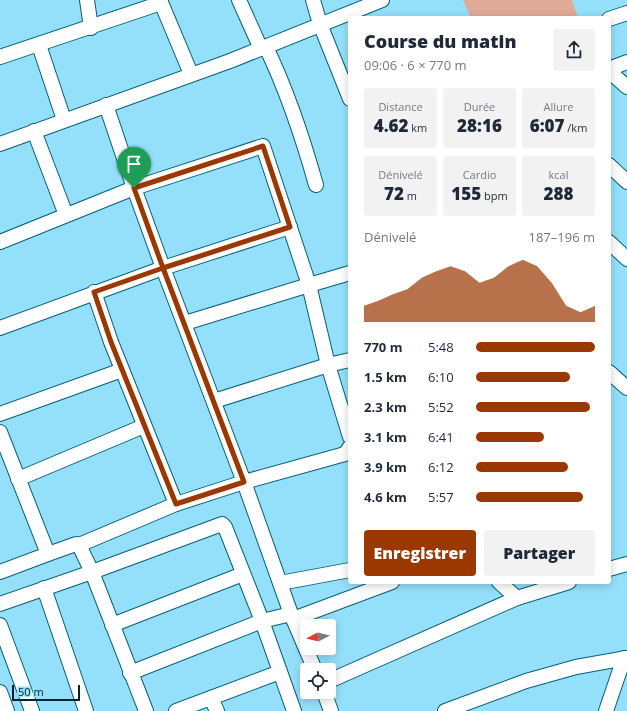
<!DOCTYPE html>
<html lang="fr">
<head>
<meta charset="utf-8">
<style>
	:root { --surface:#fff; --page:#f2f2f3; --text:#1f2937; --muted:#747a83; --accent:#9b3700 }
	body { margin:0; font-family:"Open Sans",sans-serif; background:var(--page); color:var(--text); height:100vh; display:flex; flex-direction:column; font-size:15px; white-space:nowrap }
	* { box-sizing:border-box; margin:0 }
	p { font-size:13px; color:var(--muted) }
	.icon { flex:none; width:22px; height:22px; fill:none; stroke:currentColor; stroke-width:2; stroke-linecap:round; stroke-linejoin:round }
	.map { position:relative; flex:1; overflow:hidden }
	.details { position:absolute; left:348px; top:16px; width:263px; height:568px; display:flex; flex-direction:column; background:var(--surface); border-radius:4px; box-shadow:0 2px 10px #0003 }
	.details>* { flex:none }
	.needle { width:26px; rotate:263deg }
	.fabs { position:absolute; left:300px; top:619px; display:grid; gap:8px }
	.fabs a { display:grid; place-items:center; width:36px; height:36px; border-radius:4px; background:var(--surface); box-shadow:0 2px 10px #0003; font-size:20px }
	.scale { position:absolute; left:12px; bottom:10px; width:68px; box-sizing:border-box; padding-left:4px; border:2px solid #01222c; border-top:0; font-size:11px; line-height:14px; white-space:nowrap; color:#01222c; -webkit-text-stroke:3px #94e0fb; paint-order:stroke }
	.pin { position:absolute; display:grid; place-items:center; width:34px; height:34px; color:#fff; margin:-41px -17px; border-radius:50% 50% 50% 0; rotate:-45deg; box-shadow:0 0 4px #0007 }
	.pin .icon { rotate:45deg }
	.round { display:grid; place-items:center; flex:none; width:42px; height:42px; border-radius:4px; background:var(--page) }
	.head { display:flex; align-items:center; justify-content:space-between; height:68px; padding:0 16px }
	h1 { font-size:18px; font-weight:800; line-height:30px }
	.stats { display:grid; grid-template-columns:repeat(3,1fr); gap:6px; height:68px; padding:4px 16px }
	.stats div { display:grid; align-content:center; border-radius:4px; background:var(--page); text-align:center }
	.stats b { font-size:17px; font-weight:800 }
	.stats small { font-size:11px; font-weight:400 }
	.stats p { font-size:11px }
	.chart { height:112px; padding:8px 16px }
	.chart p { display:flex; justify-content:space-between }
	.chart svg { width:100%; height:72px; margin-top:4px; fill:var(--accent); opacity:.7 }
	.action { display:flex; gap:8px; margin-top:auto; padding:8px 16px }
	.action a { flex:1; height:46px; border-radius:4px; background:var(--accent); color:#fff; font-size:16px; font-weight:800; line-height:46px; text-align:center }
	.action a+a { background:var(--page); color:var(--text) }
	ul { padding:0 16px; list-style:none; font-size:13px }
	li { display:grid; grid-template-columns:64px 48px 1fr; align-items:center; height:30px }
	li i { height:10px; border-radius:5px; background:var(--accent) }
	.map>svg:first-child { display:block }
	.green { fill:#dfab97 }
	.lines { fill:none; stroke-linecap:round; stroke-linejoin:round }
	.minor-casing { stroke:#036077; stroke-width:16 }
	.minor { stroke:#fff; stroke-width:14 }
	.route-casing { stroke:#fff; stroke-width:8 }
	.route { stroke:#9b3700; stroke-width:5 }
</style>
</head>
<body>
<div class="map">
<svg width="627" height="711" viewBox="0 0 627 711">
	<rect width="100%" height="100%" fill="#94e0fb"/>
	<polygon class="green" points="463,0 572,0 578,18 471,18"/>
	<g class="lines">
		<g class="minor-casing">
			<g id="minor">
				<polyline points="87,0 91,28"/>
				<polyline points="160,0 191,74"/>
				<polyline points="239,0 261,49"/>
				<polyline points="313,0 320,24 350,99"/>
				<polyline points="609,19 627,13"/>
				<polyline points="39,45 64,120"/>
				<path d="M266 47C288 93 302 135 316 185"/>
				<polyline points="0,57 161,3"/>
				<polyline points="609,69 627,62"/>
				<polyline points="609,71 627,87"/>
				<polyline points="106,105 134,188 263,146 309,285 350,273"/>
				<polyline points="34,131 66,215"/>
				<polyline points="0,144 230,61 382,0"/>
				<polyline points="609,165 627,182"/>
				<polyline points="0,242 134,188 163,268 244,482 291,614 315,670"/>
				<polyline points="609,242 627,259"/>
				<polyline points="94,292 111,342 176,504"/>
				<polyline points="185,323 309,285 328,365 350,437"/>
				<polyline points="0,328 163,268 290,227"/>
				<polyline points="609,372 627,388"/>
				<polyline points="214,401 328,365 350,360"/>
				<polyline points="0,414 122,370"/>
				<polyline points="0,432 48,554 76,544 79,545 92,572 222,524 225,527 262,621 291,614"/>
				<polyline points="18,479 144,426"/>
				<polyline points="79,545 176,504 244,482 345,454 350,447"/>
				<polyline points="609,569 627,564"/>
				<polyline points="0,572 48,554"/>
				<polyline points="499,582 517,598"/>
				<polyline points="280,583 350,570"/>
				<polyline points="44,588 86,711"/>
				<polyline points="0,604 92,572 146,711"/>
				<polyline points="293,619 392,582"/>
				<polyline points="0,625 32,711"/>
				<polyline points="112,625 243,574"/>
				<polyline points="130,673 262,621 294,711"/>
				<polyline points="329,681 517,598 569,582"/>
				<polyline points="0,692 7,711"/>
				<polyline points="324,692 331,711"/>
				<polyline points="211,698 217,711"/>
				<polyline points="176,711 280,672"/>
				<polyline points="445,711 526,681 576,667 627,658"/>
				<polyline points="606,711 624,658"/>
			</g>
		</g>
		<use href="#minor" class="minor"/>
	</g>
	<g class="lines">
		<g class="route-casing">
			<polyline id="route" points="134,188 163,268 94,292 111,342 176,504 244,482 163,268 290,227 263,146 134,188"/>
		</g>
		<use href="#route" class="route"/>
	</g>
</svg>
<div class="fabs">
<a><svg class="needle" viewBox="-14 -14 28 28"><path d="M0-13l5 13h-10z" fill="#e53935"/><path d="M0 13l5-13h-10z" fill="#747a83"/></svg></a>
<a><svg class="icon" aria-label="locate" viewBox="0 0 24 24"><circle cx="12" cy="12" r="6"/><path d="M12 2v4M12 18v4M2 12h4M18 12h4"/></svg></a>
</div>
<div class="scale">50 m</div>
<div class="pin" style="left:134px;top:188px;background:#1e9e55"><svg class="icon" aria-label="arrive" viewBox="0 0 24 24"><path d="M6 21V4h12l-3 4 3 4H6"/></svg></div>
<section class="details">
<div class="head"><div><h1>Course du matin</h1><p>09:06 · 6 × 770 m</p></div><a class="round"><svg class="icon" aria-label="share" viewBox="0 0 24 24"><path d="M12 15V3M7 8l5-5 5 5M5 13v7h14v-7"/></svg></a></div>
<div class="stats">
<div><p>Distance</p><b>4.62<small> km</small></b></div>
<div><p>Durée</p><b>28:16</b></div>
<div><p>Allure</p><b>6:07<small> /km</small></b></div>
</div>
<div class="stats">
<div><p>Dénivelé</p><b>72<small> m</small></b></div>
<div><p>Cardio</p><b>155<small> bpm</small></b></div>
<div><p>kcal</p><b>288</b></div>
</div>
<div class="chart"><p><span>Dénivelé</span>187–196 m</p>
<svg viewBox="0 0 160 44" preserveAspectRatio="none"><path d="M0 44V34L10 31L20 27L30 24L40 17L50 13L60 10L70 13L80 20L90 17L100 10L110 6L120 10L130 20L140 34L150 38L160 34V44z"/></svg>
</div>
<ul>
<li><b>770 m</b>5:48<i style="width:100%"></i></li>
<li><b>1.5 km</b>6:10<i style="width:79%"></i></li>
<li><b>2.3 km</b>5:52<i style="width:96%"></i></li>
<li><b>3.1 km</b>6:41<i style="width:57%"></i></li>
<li><b>3.9 km</b>6:12<i style="width:77%"></i></li>
<li><b>4.6 km</b>5:57<i style="width:90%"></i></li>
</ul>
<div class="action"><a>Enregistrer</a><a>Partager</a></div>
</section>
</div>
</body>
</html>
